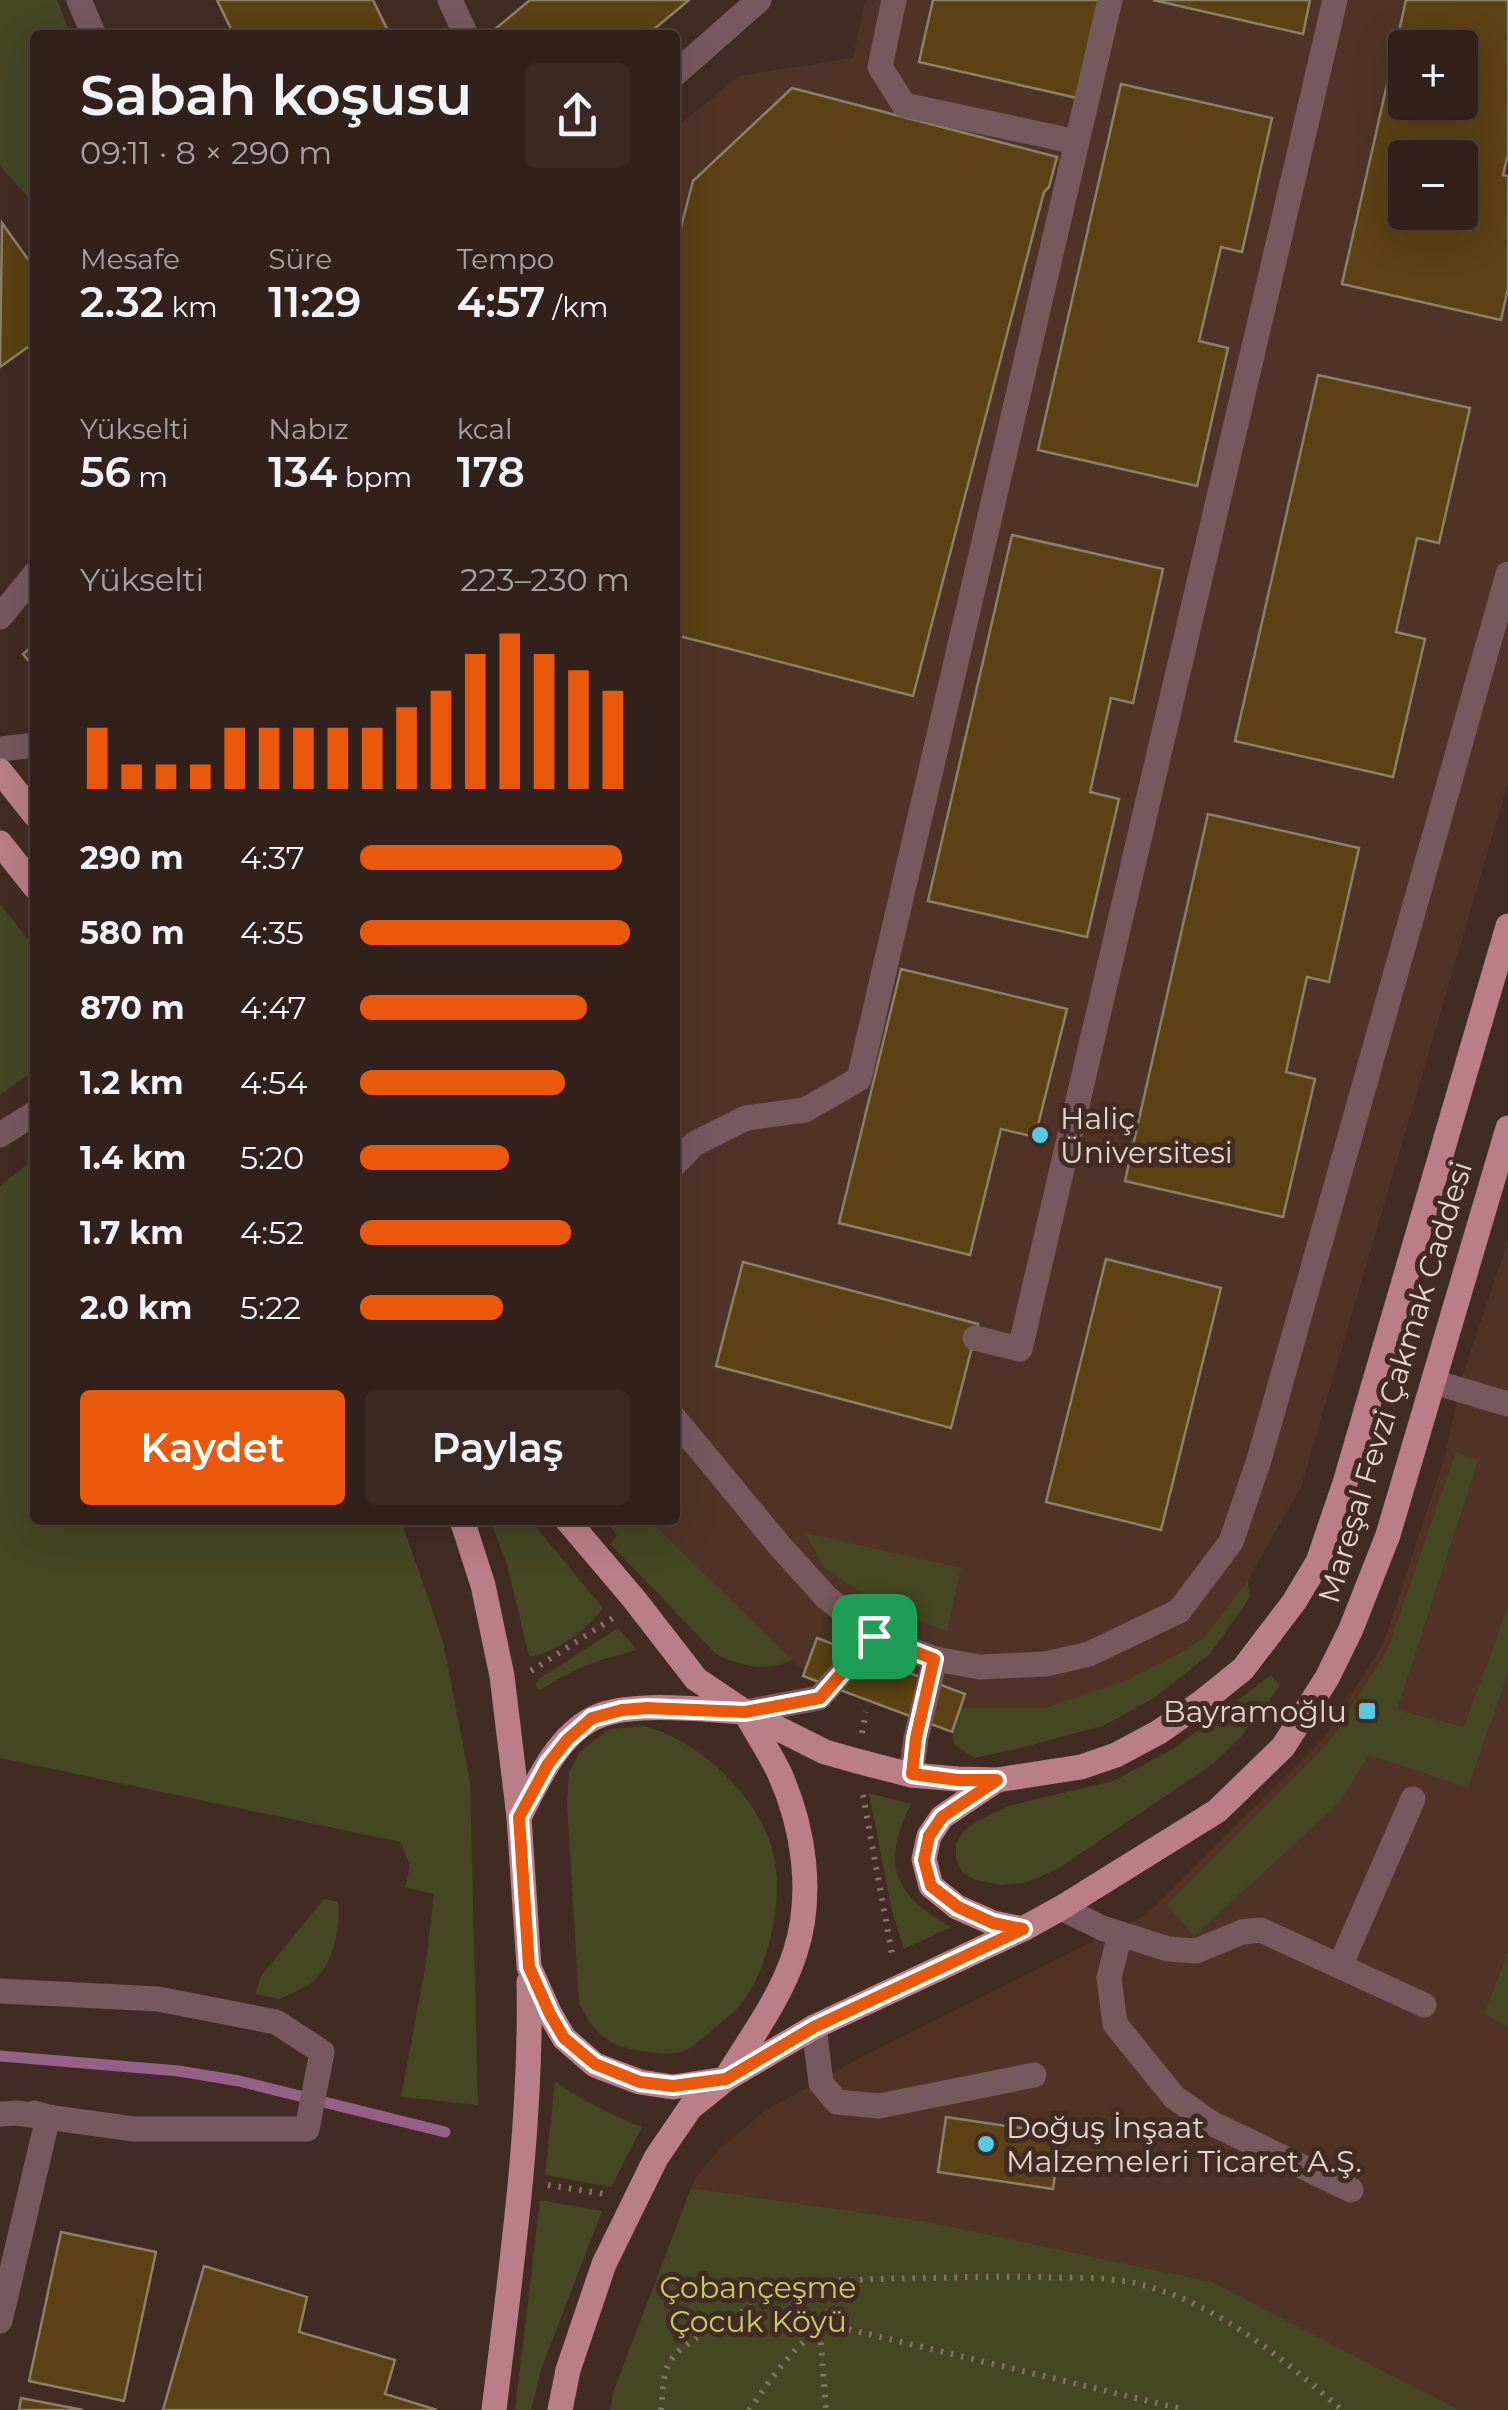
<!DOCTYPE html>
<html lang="tr">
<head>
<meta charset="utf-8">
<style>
	:root { --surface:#32201a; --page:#3a2823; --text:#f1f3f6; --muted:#a8a3a2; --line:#4d3e39; --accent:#ea580c }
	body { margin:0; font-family:Montserrat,sans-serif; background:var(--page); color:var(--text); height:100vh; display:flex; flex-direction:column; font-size:38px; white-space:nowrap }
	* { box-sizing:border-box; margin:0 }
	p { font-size:32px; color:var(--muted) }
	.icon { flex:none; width:55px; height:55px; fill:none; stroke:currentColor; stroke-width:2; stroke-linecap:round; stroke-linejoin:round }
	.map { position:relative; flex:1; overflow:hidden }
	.drawer { position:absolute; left:30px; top:30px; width:650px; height:1495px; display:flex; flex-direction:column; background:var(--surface); border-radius:10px; box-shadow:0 10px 40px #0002,0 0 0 2px var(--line) }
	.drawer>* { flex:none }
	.tools { position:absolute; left:1388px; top:30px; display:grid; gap:20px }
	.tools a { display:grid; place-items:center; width:90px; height:90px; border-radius:10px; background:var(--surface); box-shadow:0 10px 40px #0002,0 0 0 2px var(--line); font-size:50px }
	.pin { position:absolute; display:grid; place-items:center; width:85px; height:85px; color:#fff; margin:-42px; border-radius:20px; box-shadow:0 5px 15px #0006 }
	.round { display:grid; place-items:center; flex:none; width:105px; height:105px; border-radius:10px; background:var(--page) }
	.headline { display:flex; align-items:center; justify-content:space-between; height:170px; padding:0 50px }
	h1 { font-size:55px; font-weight:600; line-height:75px }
	.figures { display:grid; grid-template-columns:repeat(3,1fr); gap:15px; height:170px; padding:10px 50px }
	.figures div { display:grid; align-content:center }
	.figures b { font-size:42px; font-weight:600 }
	.figures small { font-size:28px; font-weight:400 }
	.figures p { font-size:28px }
	.chart { height:280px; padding:20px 50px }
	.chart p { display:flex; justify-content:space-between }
	.chart svg { width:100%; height:180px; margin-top:10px; stroke:var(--accent); stroke-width:6 }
	.primary-button { display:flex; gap:20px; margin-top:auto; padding:20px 50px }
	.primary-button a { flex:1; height:115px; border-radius:10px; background:var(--accent); color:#fff; font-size:40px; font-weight:600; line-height:115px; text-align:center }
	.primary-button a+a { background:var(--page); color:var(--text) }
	ul { padding:0 50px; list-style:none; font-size:32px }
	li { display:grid; grid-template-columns:160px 120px 1fr; align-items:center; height:75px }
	li i { height:25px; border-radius:12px; background:var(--accent) }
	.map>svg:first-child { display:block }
	.built { fill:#503326; fill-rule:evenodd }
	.green { fill:#444722 }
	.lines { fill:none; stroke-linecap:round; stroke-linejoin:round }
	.stream { stroke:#956087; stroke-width:11 }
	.building { fill:#5b4113; stroke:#8d7f68; stroke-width:2.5; fill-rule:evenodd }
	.path { stroke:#847169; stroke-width:6; stroke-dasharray:2.5 8; stroke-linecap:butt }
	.minor { stroke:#77595d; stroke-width:25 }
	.major { stroke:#ba7e86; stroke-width:25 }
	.route-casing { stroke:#fff; stroke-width:20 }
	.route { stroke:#ea580c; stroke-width:12 }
	.poi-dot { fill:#57c9e2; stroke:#422b22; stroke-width:4 }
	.labels { text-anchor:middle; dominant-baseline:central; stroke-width:10; stroke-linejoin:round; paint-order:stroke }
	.poi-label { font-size:30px; fill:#e4d5cf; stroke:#422b22; text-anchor:start }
	.street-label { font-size:30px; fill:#e4d5cf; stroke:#422b22 }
	.park-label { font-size:30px; fill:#c4cb6e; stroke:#422b22 }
</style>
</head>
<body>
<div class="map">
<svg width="1508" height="2410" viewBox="0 0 1508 2410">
	<rect width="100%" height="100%" fill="#422b22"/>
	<g class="built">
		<path d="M865 0H1508V783L1301 1487 1248 1580 1204 1638 1174 1656 1118 1684 1045 1708H960L801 1668 649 1520H675V128L739 76 853 58ZM1405 48H1460V102H1405ZM1405 158H1460V212H1405Z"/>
		<polygon points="1508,1241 1508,1952 1484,2014 1508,2027 1508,2410 1459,2410 1212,2282 929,2222 691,2188 696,2177 719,2150 763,2112 858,2059 1146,1915 1324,1738 1384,1642 1444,1459 1463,1374"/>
	</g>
	<g class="green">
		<polygon points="0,0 57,0 71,35 35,35 35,205 0,166"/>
		<polygon points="0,904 35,948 35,1076 26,1076 0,1095"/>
		<polygon points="35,1158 35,1520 401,1520 443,1641 470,1781 478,2105 401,2097 426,1963 434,1894 405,1887 410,1866 401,1842 0,1758 0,1186"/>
		<polygon points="1456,1452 1478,1460 1397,1710 1464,1727 1508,1607 1508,1674 1468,1787 1369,1755 1339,1803 1194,1936 1167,1905 1327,1745 1387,1651"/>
		<path d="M490 1520H530L603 1608C590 1627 552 1656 529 1656L507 1565Z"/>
		<path d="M605 1520H649L793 1660C766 1672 741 1667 716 1654L610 1544 617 1536Z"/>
		<polygon points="805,1533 961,1568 947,1631 907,1617 865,1596 824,1567"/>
		<polygon points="1248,1580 1250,1597 1210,1654 1154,1698 1105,1725 1017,1749 974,1758 954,1744 952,1732 960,1708 1045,1708 1118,1684 1174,1656 1204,1638"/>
		<path d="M618 1628 637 1650C596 1660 576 1668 540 1690L537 1688 536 1683 539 1679Z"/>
		<polygon points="1271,1675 1280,1686 1239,1739 1214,1763 1058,1869 1025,1883 1001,1885 975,1880 962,1872 956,1858 956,1844 965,1830 979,1820 1009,1806 1113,1781 1173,1749"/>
		<path d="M645 1726C654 1729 664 1732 673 1737 717 1758 765 1809 774 1857 783 1901 769 1969 741 2004 735 2012 726 2018 718 2025 708 2034 694 2048 681 2052 667 2056 649 2052 635 2050 607 2045 591 2029 579 2003L567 1804 569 1772 580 1752 609 1729Z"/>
		<path d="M869 1793 911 1804C881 1864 893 1894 951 1927L904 1949 892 1912Z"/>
		<path d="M324 1899 338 1902C341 1927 334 1960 316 1979 307 1988 291 1993 280 1999L256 1994 260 1977Z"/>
		<polygon points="1508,1952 1508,2027 1484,2014"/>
		<path d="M555 2081C583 2101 611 2115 642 2127L611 2187 545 2175Z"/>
		<polygon points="691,2188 929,2222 1212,2282 1459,2410 610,2410 614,2390"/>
		<polygon points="540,2200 602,2211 542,2367 531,2410 515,2410"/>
	</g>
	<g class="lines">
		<polyline class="stream" points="0,2056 179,2071 239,2081 445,2132"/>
	</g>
	<g class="building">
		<polygon points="217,0 373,0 388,31 379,35 234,35"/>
		<polygon points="530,0 689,0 647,35 488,35"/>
		<polygon points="933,0 1100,0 1077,98 919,62"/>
		<polygon points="1153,0 1310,0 1303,34"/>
		<path d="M1406 0H1508V154L1503 175 1508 176V288L1501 320 1342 284ZM1405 48H1460V102H1405ZM1405 158H1460V212H1405Z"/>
		<polygon points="1121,84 1272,118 1242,252 1221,247 1199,341 1228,348 1197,486 1038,450"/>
		<polygon points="792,88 1057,157 1049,187 1044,192 913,696 675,635 675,233 681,227 693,181"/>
		<polygon points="2,223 35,269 35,342 0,367"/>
		<polygon points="1318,375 1470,408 1439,543 1417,538 1396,632 1425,639 1393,777 1235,741"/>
		<polygon points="1012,535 1163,569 1133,703 1111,698 1090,792 1119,799 1087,937 928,901"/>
		<polygon points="35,644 35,669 23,654"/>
		<polygon points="1208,814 1359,848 1329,982 1307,977 1286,1072 1315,1079 1283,1217 1125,1181"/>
		<polygon points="901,969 1067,1009 1035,1137 1001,1129 970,1255 839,1223"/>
		<polygon points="1106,1259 1221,1288 1161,1530 1046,1502"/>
		<polygon points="743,1262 978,1324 951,1428 716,1366"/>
		<polygon points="817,1638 965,1694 952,1732 803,1676"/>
		<polygon points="946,2117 1061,2134 1053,2189 938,2172"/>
		<polygon points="61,2232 156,2252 124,2401 29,2381"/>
		<polygon points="204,2266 307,2297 299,2332 395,2360 385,2394 437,2410 163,2410"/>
		<polygon points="21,2398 83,2410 19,2410"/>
	</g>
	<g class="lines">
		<g class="path">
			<polyline points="531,1671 613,1618"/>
			<polyline points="862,1733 866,1712"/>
			<polyline points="863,1795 893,1960"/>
			<polyline points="548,2185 605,2194"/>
			<polyline points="820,2332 826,2410"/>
			<path d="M661 2410C663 2393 662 2371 673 2357 688 2337 770 2297 796 2286L814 2281C888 2279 962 2276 1036 2277 1071 2278 1109 2276 1143 2285 1220 2305 1283 2359 1342 2410"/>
			<path d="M749 2410C766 2387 801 2331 830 2328 836 2327 841 2329 847 2329L1186 2410"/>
		</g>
		<g class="minor">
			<polyline points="79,0 94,35"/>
			<polyline points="450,0 466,35"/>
			<polyline points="894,0 880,67 904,105 1077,142"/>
			<polyline points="675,74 759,0"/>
			<polyline points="0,617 35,574"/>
			<polyline points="0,749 35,745"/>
			<polyline points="0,1135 35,1113"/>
			<polyline points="675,1164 694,1144 746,1118 805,1110 859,1079 1110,0"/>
			<polyline points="975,1338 1020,1349 1335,0"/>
			<polyline points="1434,1382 1508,1404"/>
			<polyline points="675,1419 779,1545 826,1597 874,1636 935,1659 980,1667 1046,1664 1089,1654 1179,1611 1231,1542 1259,1460 1508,574"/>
			<polyline points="745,1712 819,1698 874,1636"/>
			<polyline points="911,1775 916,1738 935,1659"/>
			<polyline points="1061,1908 1102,1928 1168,1949 1196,1951 1242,1932 1261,1930 1424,2005"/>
			<polyline points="1120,1934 1109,1978 1115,2024 1174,2097 1211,2123 1351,2190"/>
			<polyline points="1340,1966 1413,1799"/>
			<polyline points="0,1991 158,1999 276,2022 322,2052 307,2129 134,2129 17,2113 0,2114"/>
			<polyline points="814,2027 821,2083 837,2102 879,2106 1034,2075"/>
			<polyline points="0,2321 48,2117 34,2113"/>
		</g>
		<g class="major">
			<polyline points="0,771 35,815"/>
			<polyline points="0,843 35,887"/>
			<polyline points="462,1520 483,1585 502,1676 519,1817 529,1967 550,2014 564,2038 595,2065 640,2082 673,2087 726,2079"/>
			<polyline points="567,1520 634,1599 696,1679 745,1712 825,1752 857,1761 911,1775 958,1779 997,1780 1081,1767 1116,1755 1159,1732 1202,1702 1243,1669 1294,1602 1318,1562 1345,1483 1508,926"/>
			<polyline points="997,1780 942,1817 929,1836 924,1859 931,1886 957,1907 993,1923 1023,1929"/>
			<path d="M519 1817C537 1783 556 1738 592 1719 626 1700 705 1710 745 1712"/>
			<path d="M728 2075C752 2036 781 1997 795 1953 814 1895 804 1827 779 1772 769 1752 756 1732 745 1712"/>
			<path d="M494 2410C511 2268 532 2125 529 1982"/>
			<polyline points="560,2410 568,2370 604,2264 656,2158 690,2108 726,2079 814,2027 1023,1929 1061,1908 1217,1811 1283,1747 1327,1678 1351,1629 1388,1535 1508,1128"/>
		</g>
	</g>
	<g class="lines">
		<g class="route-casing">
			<polygon id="route" points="874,1636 934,1659 916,1738 912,1774 958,1780 997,1780 942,1817 929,1836 924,1860 931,1886 958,1907 993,1923 1023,1929 814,2027 726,2079 673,2086 640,2082 595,2064 564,2038 550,2014 529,1967 519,1817 548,1764 567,1740 592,1718 622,1710 647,1708 745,1712 820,1698"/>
		</g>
		<use href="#route" class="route"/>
	</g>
	<g class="poi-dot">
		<circle cx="1040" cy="1135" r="10"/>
		<rect x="1357" y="1701" width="20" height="20" rx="5"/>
		<circle cx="986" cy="2144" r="10"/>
	</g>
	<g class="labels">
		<g class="poi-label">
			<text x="1060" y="1118">Haliç<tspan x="1060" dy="34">Üniversitesi</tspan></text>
			<text x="1347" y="1711" text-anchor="end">Bayramoğlu</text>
			<text x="1006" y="2127">Doğuş İnşaat<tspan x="1006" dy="34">Malzemeleri Ticaret A.Ş.</tspan></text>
		</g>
		<g class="street-label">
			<text transform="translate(1395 1382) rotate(-73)">Mareşal Fevzi Çakmak Caddesi</text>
		</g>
		<g class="park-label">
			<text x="758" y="2287">Çobançeşme<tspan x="758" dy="34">Çocuk Köyü</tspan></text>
		</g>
	</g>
</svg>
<div class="tools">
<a>+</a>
<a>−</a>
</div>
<div class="pin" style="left:874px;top:1636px;background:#1e9e55"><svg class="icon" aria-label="arrive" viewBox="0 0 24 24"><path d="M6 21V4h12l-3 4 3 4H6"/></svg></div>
<section class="drawer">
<div class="headline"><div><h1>Sabah koşusu</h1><p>09:11 · 8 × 290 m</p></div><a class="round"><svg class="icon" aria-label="share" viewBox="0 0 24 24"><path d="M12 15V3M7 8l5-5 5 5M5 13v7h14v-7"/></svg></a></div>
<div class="figures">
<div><p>Mesafe</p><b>2.32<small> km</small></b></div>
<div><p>Süre</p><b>11:29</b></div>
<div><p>Tempo</p><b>4:57<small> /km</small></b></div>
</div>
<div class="figures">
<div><p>Yükselti</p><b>56<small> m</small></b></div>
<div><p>Nabız</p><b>134<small> bpm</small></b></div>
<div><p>kcal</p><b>178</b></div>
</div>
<div class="chart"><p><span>Yükselti</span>223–230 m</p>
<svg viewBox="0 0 160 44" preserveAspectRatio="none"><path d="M5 44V29M15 44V38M25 44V38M35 44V38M45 44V29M55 44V29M65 44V29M75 44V29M85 44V29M95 44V24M105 44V20M115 44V11M125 44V6M135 44V11M145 44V15M155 44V20"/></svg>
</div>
<ul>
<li><b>290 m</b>4:37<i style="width:97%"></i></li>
<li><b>580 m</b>4:35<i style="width:100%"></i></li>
<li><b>870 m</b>4:47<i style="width:84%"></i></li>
<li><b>1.2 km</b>4:54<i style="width:76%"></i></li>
<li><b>1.4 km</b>5:20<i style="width:55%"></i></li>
<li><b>1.7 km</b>4:52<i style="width:78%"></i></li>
<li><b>2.0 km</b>5:22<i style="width:53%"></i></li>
</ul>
<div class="primary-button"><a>Kaydet</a><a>Paylaş</a></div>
</section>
</div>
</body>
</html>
